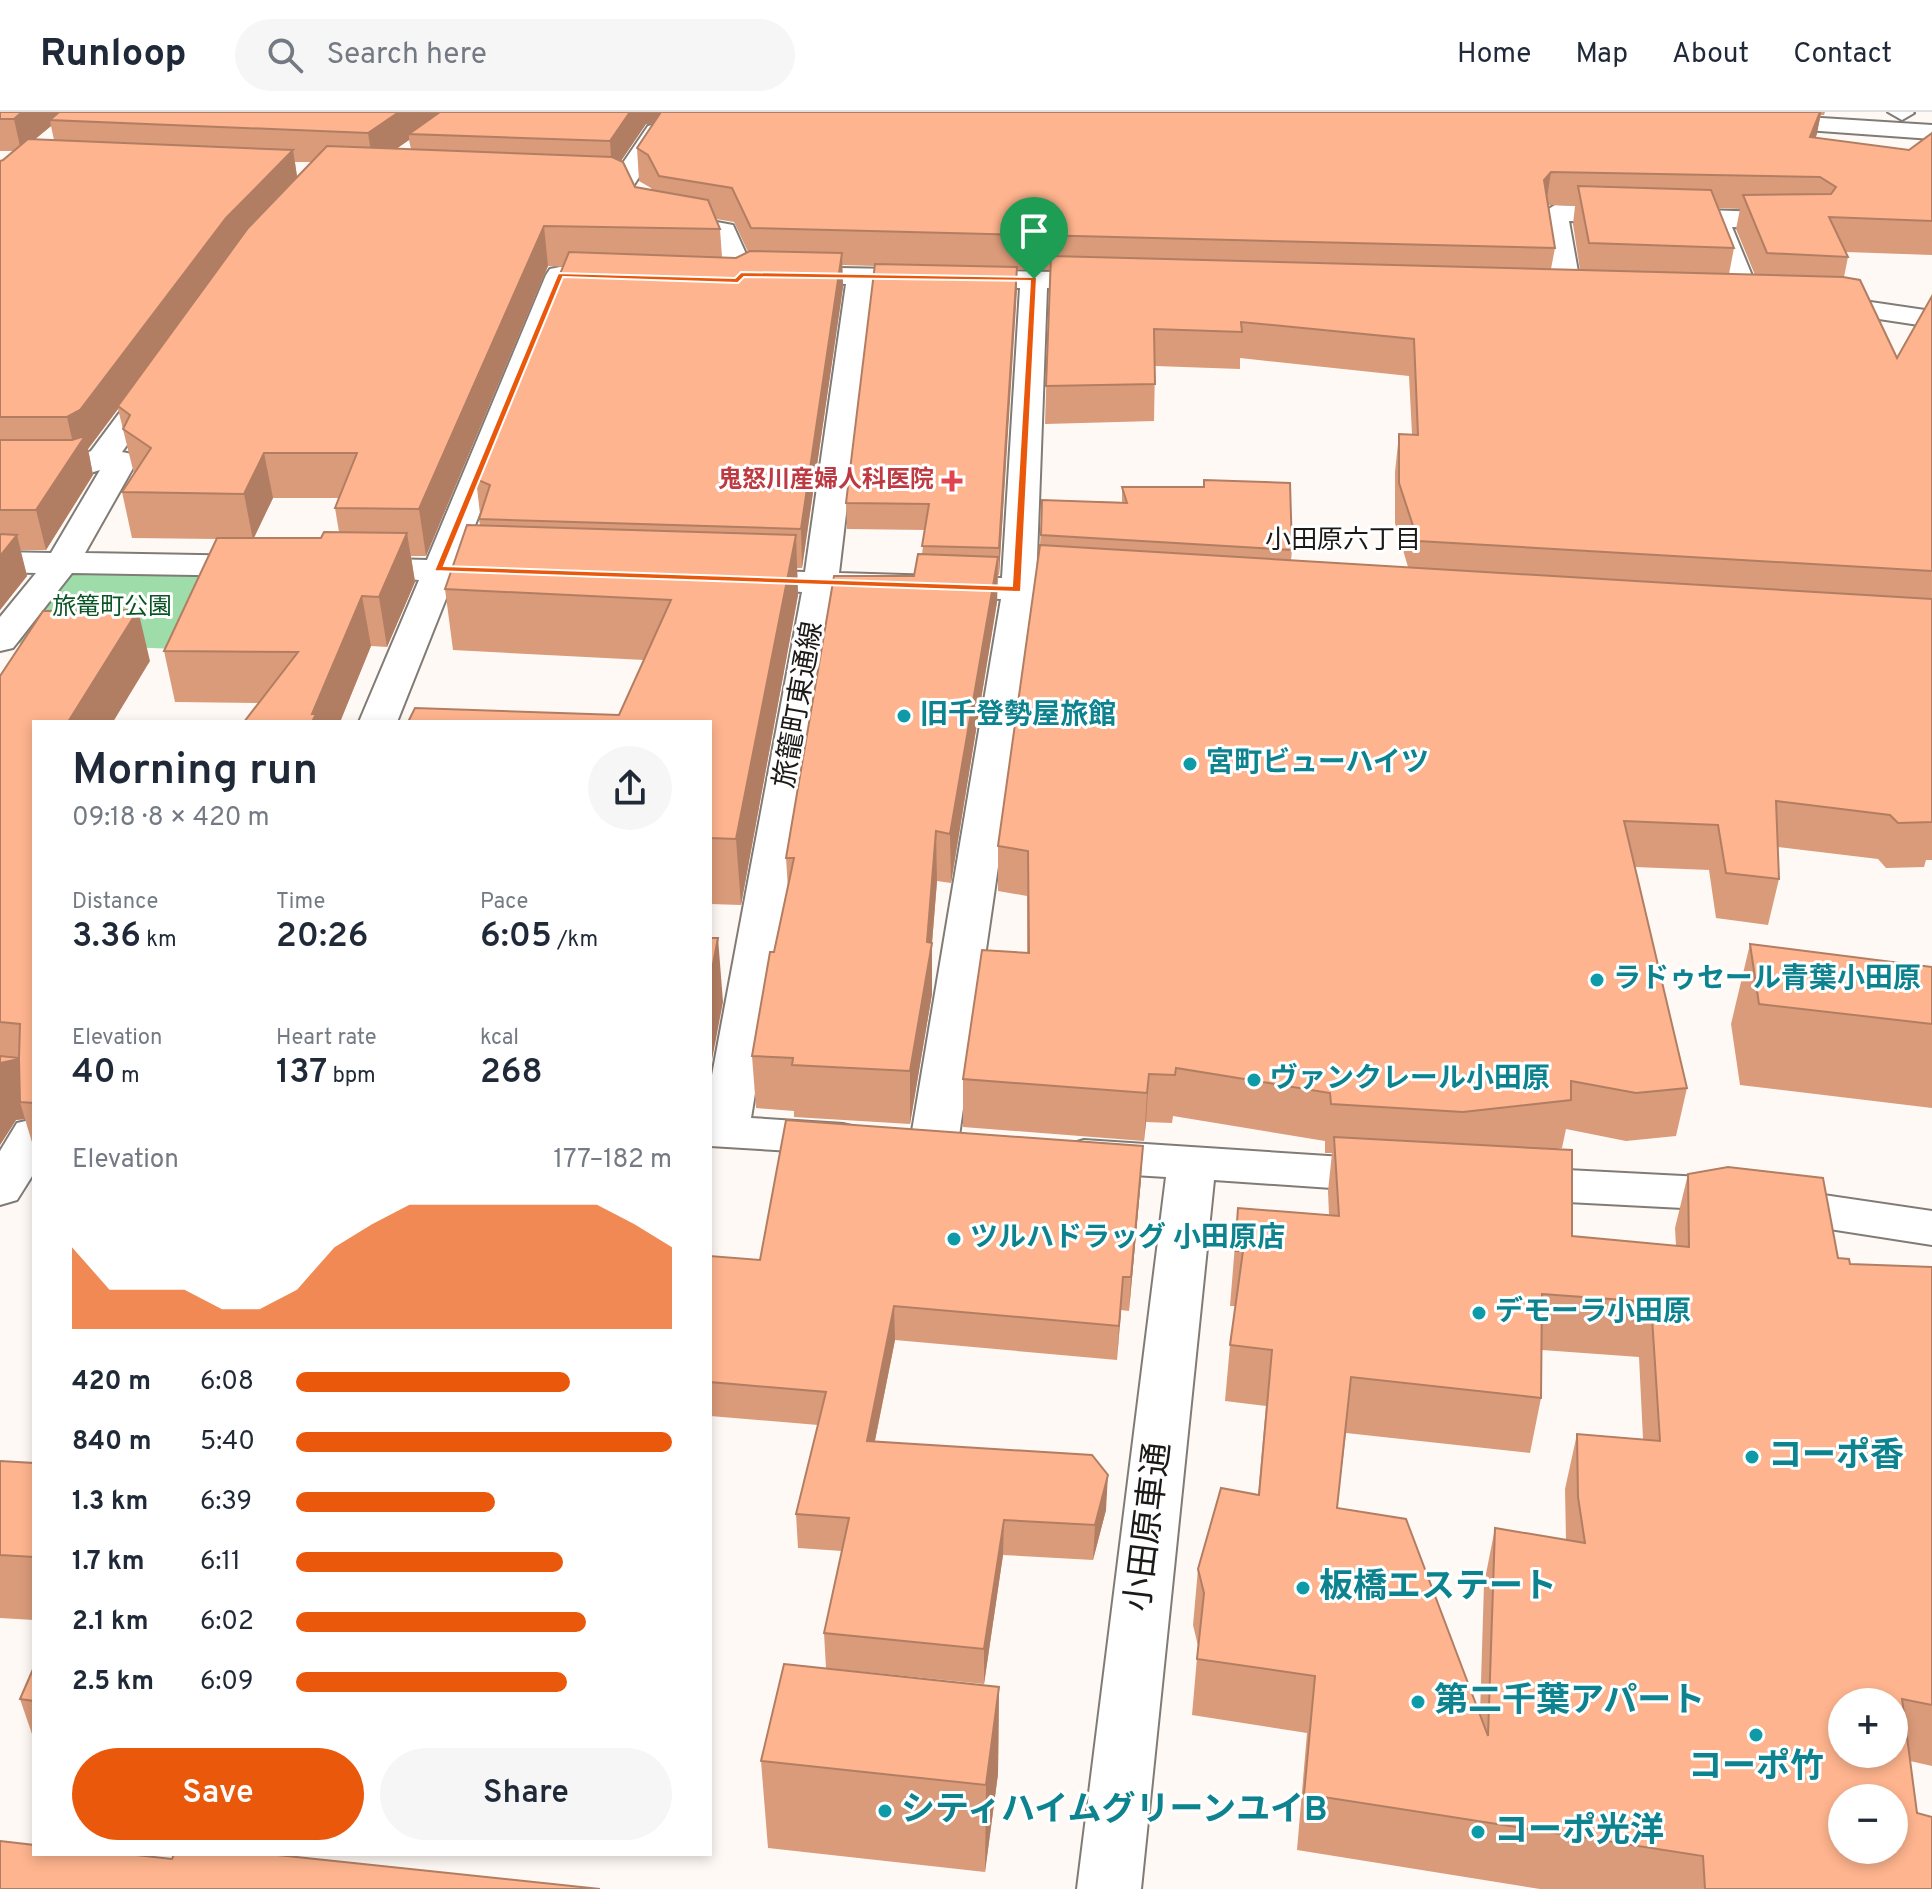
<!DOCTYPE html>
<html lang="en">
<head>
<meta charset="utf-8">
<style>
	:root { --surface:#fff; --page:#f6f6f7; --text:#1f2937; --muted:#747a83; --line:#e0e1e3; --accent:#ea580c }
	body { margin:0; font-family:Overpass,"Noto Sans JP",sans-serif; background:var(--page); color:var(--text); height:100vh; display:flex; flex-direction:column; font-size:30px; white-space:nowrap }
	* { box-sizing:border-box; margin:0 }
	p { font-size:26px; color:var(--muted) }
	.icon { flex:none; width:44px; height:44px; fill:none; stroke:currentColor; stroke-width:2; stroke-linecap:round; stroke-linejoin:round }
	.map { position:relative; flex:1; overflow:hidden }
	.drawer { position:absolute; left:32px; top:608px; width:680px; height:1136px; display:flex; flex-direction:column; background:var(--surface); border-radius:0px; box-shadow:0 4px 12px #0003 }
	.drawer>* { flex:none }
	.fabs { position:absolute; left:1828px; top:1576px; display:grid; gap:16px }
	.fabs a { display:grid; place-items:center; width:80px; height:80px; border-radius:50%; background:var(--surface); box-shadow:0 4px 12px #0003; font-size:40px }
	.pin { position:absolute; display:grid; place-items:center; width:68px; height:68px; color:#fff; margin:-82px -34px; border-radius:50% 50% 50% 0; rotate:-45deg; box-shadow:0 0 8px #0007 }
	.pin .icon { rotate:45deg }
	.round { display:grid; place-items:center; flex:none; width:84px; height:84px; border-radius:42px; background:var(--page) }
	.head { display:flex; align-items:center; justify-content:space-between; height:136px; padding:0 40px }
	h1 { font-size:44px; font-weight:600; line-height:60px }
	.figures { display:grid; grid-template-columns:repeat(3,1fr); gap:12px; height:136px; padding:8px 40px }
	.figures div { display:grid; align-content:center }
	.figures b { font-size:34px; font-weight:600 }
	.figures small { font-size:22px; font-weight:400 }
	.figures p { font-size:22px }
	.chart { height:224px; padding:16px 40px }
	.chart p { display:flex; justify-content:space-between }
	.chart svg { width:100%; height:144px; margin-top:8px; fill:var(--accent); opacity:.7 }
	.button { display:flex; gap:16px; margin-top:auto; padding:16px 40px }
	.button a { flex:1; height:92px; border-radius:48px; background:var(--accent); color:#fff; font-size:32px; font-weight:600; line-height:92px; text-align:center }
	.button a+a { background:var(--page); color:var(--text) }
	ul { padding:0 40px; list-style:none; font-size:26px }
	li { display:grid; grid-template-columns:128px 96px 1fr; align-items:center; height:60px }
	li i { height:20px; border-radius:10px; background:var(--accent) }
	header { display:flex; align-items:center; gap:48px; box-sizing:border-box; height:112px; padding:0 40px; background:var(--surface); border-bottom:2px solid var(--line) }
	header strong { font-size:38px }
	nav { display:flex; gap:44px; margin-inline-start:auto; font-size:28px }
	.search { width:560px; height:72px; background:var(--page); display:flex; align-items:center; gap:20px; box-sizing:border-box; padding:0 28px; border-radius:44px; color:var(--muted); font-size:30px }
	.map>svg:first-child { display:block }
	.green { fill:#9edca9 }
	.lines { fill:none; stroke-linecap:round; stroke-linejoin:round }
	.minor-casing { stroke:#817b76; stroke-width:4 }
	.tertiary-casing { stroke:#817b76; stroke-width:4 }
	.minor { fill:#fff; fill-rule:evenodd }
	.tertiary { fill:#fff; fill-rule:evenodd }
	.wall { fill:#da9b7a; fill-rule:evenodd }
	.shaded-wall { fill:#b27e63 }
	.building { fill:#feb48e; stroke:#b27e63; stroke-width:2; fill-rule:evenodd }
	.route { fill:#ea580c; stroke:#fff; stroke-width:2; fill-rule:evenodd }
	.health-dot { fill:#e0444e; stroke:#fff; stroke-width:3 }
	.culture-dot { fill:#0f9aa8; stroke:#fff; stroke-width:3 }
	.labels { text-anchor:middle; dominant-baseline:central; stroke-width:6; stroke-linejoin:round; paint-order:stroke }
	.far-health-label { font-size:24px; font-weight:bold; fill:#be3a42; stroke:#fff; text-anchor:end }
	.far-park-label { font-size:24px; fill:#0a5424; stroke:#fff }
	.far-neighbourhood-label { font-size:26px; fill:#1c1a18; stroke:#fff }
	.street-label { font-size:28px; fill:#1c1a18; stroke:#fff }
	.culture-label { font-size:28px; font-weight:bold; fill:#0d838f; stroke:#fff; text-anchor:start }
	.near-culture-label { font-size:34px; font-weight:bold; fill:#0d838f; stroke:#fff; text-anchor:start }
	.near-street-label { font-size:34px; fill:#1c1a18; stroke:#fff }
</style>
</head>
<body>
<header>
<strong>Runloop</strong>
<div class="search"><svg class="icon" aria-label="search" viewBox="0 0 24 24"><circle cx="10" cy="10" r="6"/><path d="M15 15l6 6"/></svg>Search here</div>
<nav><a>Home</a><a>Map</a><a>About</a><a>Contact</a></nav>
</header>
<div class="map">
<svg width="1932" height="1777" viewBox="0 0 1932 1777">
	<rect width="100%" height="100%" fill="#fff9f5"/>
	<polygon class="green" points="64,457 223,459 179,537 9,531"/>
	<g class="lines">
		<g class="minor-casing">
			<g id="minor">
				<polygon points="1888,0 1913,0 1914,1 1902,8"/>
				<polygon points="656,12 668,19 634,73 630,78 612,78 608,73 648,14"/>
				<polygon points="1555,93 1799,101 1812,109 1799,117 1732,115 1762,188 1758,194 1738,194 1734,188 1706,114 1569,109 1582,182 1578,188 1558,188 1554,182 1542,101"/>
				<polygon points="662,100 733,113 755,162 751,168 731,168 713,125 653,113 649,108 653,103"/>
				<polygon points="560,155 581,157 585,163 581,169 570,171 461,449 521,453 526,460 521,467 453,469 397,610 359,610 419,468 342,463 337,456 342,449 354,446 427,448 546,163 550,157"/>
				<path d="M784 155 1107 161 1117 163 1121 169 1117 175 1107 177 1047 176 1035 499 958 1031 951 1042 934 1046 917 1042 910 1031 1001 487 836 481 751 1006 843 1012 860 1016 867 1027 860 1038 843 1042 710 1034V974L802 480 726 475 721 468 726 461 738 458 805 460 846 172 774 169 770 163 774 157ZM873 173 1020 176 1002 466 839 461Z"/>
				<polygon points="1816,182 1932,199 1932,215 1806,196 1802,190 1806,184"/>
				<polygon points="157,261 167,264 172,270 122,340 132,342 137,349 85,441 262,444 274,447 279,454 274,461 262,464 72,461 13,536 0,539 0,505 36,461 0,460 0,440 51,441 100,358 81,364 0,364 0,346 76,346 91,339 147,264"/>
				<polygon points="34,1007 34,1061 17,1088 0,1093 0,1039 17,1011"/>
				<polygon points="1084,1028 1390,1048 1407,1053 1414,1064 1407,1075 1390,1080 1214,1068 1141,1777 1077,1777 1166,1065 1084,1060 1067,1055 1060,1044 1067,1033"/>
				<polygon points="1511,1055 1702,1065 1932,1099 1932,1133 1702,1097 1511,1087 1494,1082 1487,1071 1494,1060"/>
			</g>
		</g>
		<g class="tertiary-casing">
			<polygon id="tertiary" points="1759,2 1932,13 1932,27 1751,14 1747,9"/>
		</g>
		<use href="#minor" class="minor"/>
		<use href="#tertiary" class="tertiary"/>
	</g>
	<g class="wall">
		<path d="M0 0H1825L1824 3H1821L1815 26 1909 38 1932 21V143L1846 140 1848 145 1844 165 1897 246 1932 184V748H1926L1924 755 1886 756 1878 747 1777 735 1779 767 1768 813 1716 806 1709 758 1635 755 1687 976 1676 1024 1626 1029 1566 1017 1562 1036 1556 1037 1572 1124 1676 1134 1675 1116 1688 1062 1850 1152 1932 1155V1654L1910 1649 1917 1701 1932 1777H1540L1297 1738 1307 1621 1192 1603 1198 1534 1193 1513 1198 1457 1258 1383 1266 1294 1225 1289 1230 1233 1236 1194H1230L1238 1096 1329 1103 1328 1079 1332 1041H1325V1029L1173 1004 1172 1011 1146 1010 1144 1029 963 1015V967L1027 841V784L998 779V734L1040 433 1042 388 1122 390V375L1292 438 1291 448 1408 455 1395 411V360L1399 322H1412L1409 264 1240 246V257L1155 254 1154 309 1045 312 1050 158H1017L999 463H998L997 490 951 771 937 769 932 831V882L910 1012 794 1005V999L756 996 752 944 788 777 786 746 914 464 922 442 925 418 847 417 846 391 875 154 842 153 843 175 802 456H797L798 483 741 793 710 792V610L619 603 644 548 453 538 445 477 480 413 479 407 480 402 476 367 563 155 548 154 426 444H411L415 470 387 535 371 534 340 610H244L259 591 175 590 164 539 216 427 132 426 122 380 134 362 118 297 88 337 93 363 46 438H20L27 464 0 498V49L3 48 14 39H0ZM646 12H653L637 36 639 69 651 76 652 78 635 75 621 49ZM51 14 54 28 35 27ZM409 28 411 37H396ZM295 50H312L297 65ZM1548 93 1575 94 1573 112 1580 158 1551 157 1555 136ZM1718 96 1740 97 1736 117 1755 163 1729 162 1734 136ZM716 107 734 110 748 140 736 146 722 145 720 117ZM273 386H338L335 396 339 420 321 426H253ZM1542 1238 1639 1245 1643 1327 1577 1322 1565 1377 1566 1428 1495 1416 1484 1472 1480 1602 1337 1396 1346 1321 1530 1341 1541 1286Z"/>
		<polygon points="150,549 34,610 34,1037 25,1007 16,1008 0,1033 0,564"/>
		<polygon points="1750,832 1932,855 1932,996 1740,973 1731,912"/>
		<polygon points="1141,1067 1129,1199 1121,1198 1117,1248 895,1228 875,1329 1106,1398 1093,1448 1003,1443 984,1572 826,1556 824,1521 842,1439 798,1436 796,1402 818,1313 710,1304 710,1144 760,1148"/>
		<polygon points="0,1349 34,1351 34,1508 0,1506"/>
		<polygon points="34,1555 34,1628 20,1587"/>
		<polygon points="999,1575 998,1662 985,1760 768,1736 761,1649"/>
	</g>
	<g class="shaded-wall">
		<polygon points="22,0 67,0 50,8 51,14 21,39 14,7"/>
		<polygon points="399,0 443,0 409,22 409,28 373,53 368,21"/>
		<polygon points="630,0 663,0 664,11 646,12 612,62 610,29"/>
		<polygon points="1820,0 1821,0 1817,22 1804,58 1810,25"/>
		<polygon points="293,38 298,71 118,294 118,297 88,337 93,363 46,438 36,398 75,340 67,305 226,106"/>
		<polygon points="1551,60 1546,93 1544,68"/>
		<polygon points="544,114 548,154 426,444 419,397"/>
		<polygon points="842,141 843,175 802,456 801,417"/>
		<polygon points="1017,155 1017,178 999,463 999,436"/>
		<polygon points="264,341 273,386 253,428 244,382"/>
		<polygon points="407,421 415,470 387,535 379,485"/>
		<polygon points="17,423 27,464 0,498 0,444"/>
		<polygon points="796,423 798,483 741,793 736,727"/>
		<polygon points="998,445 997,490 951,771 950,722"/>
		<polygon points="362,484 371,534 340,610 312,610 312,602"/>
		<polygon points="138,498 150,549 113,610 68,610"/>
		<polygon points="936,719 937,769 932,831 932,882 910,1012 910,959 927,830"/>
		<polygon points="718,826 723,890 710,958 710,868"/>
		<polygon points="19,947 20,990 25,1007 16,1008 0,1033 0,951"/>
		<polygon points="1149,962 1146,1010 1144,1029 1147,981"/>
		<polygon points="1143,1034 1141,1067 1129,1199 1131,1165"/>
		<polygon points="1123,1165 1121,1198 1117,1248 1119,1214"/>
		<polygon points="894,1194 895,1228 868,1363 867,1329"/>
		<polygon points="1108,1363 1106,1398 1093,1448 1095,1413"/>
		<polygon points="1004,1408 1003,1443 984,1572 984,1537"/>
		<polygon points="999,1575 998,1662 985,1760 986,1673"/>
	</g>
	<g class="building">
		<polygon points="0,0 22,0 14,7 0,7"/>
		<polygon points="59,0 399,0 368,21 50,8"/>
		<polygon points="440,0 630,0 610,29 409,22"/>
		<polygon points="661,0 1820,0 1810,25 1909,38 1932,21 1932,109 1829,105 1848,145 1767,141 1743,83 1831,82 1836,75 1820,65 1551,60 1544,68 1555,136 751,116 732,76 659,64 648,43 637,36"/>
		<polygon points="28,27 293,38 226,106 80,298 67,305 0,305 0,49 3,48"/>
		<polygon points="327,34 612,45 623,50 635,75 708,88 720,117 544,114 419,397 335,396 357,341 264,341 244,382 122,380 151,336 123,317 130,303 118,294 248,116"/>
		<polygon points="1578,74 1711,78 1734,136 1589,131"/>
		<polygon points="750,139 842,141 801,417 479,407 490,373 476,367 569,140 736,146"/>
		<polygon points="1051,144 1843,165 1860,168 1897,246 1932,184 1932,459 1418,429 1399,371 1399,322 1418,323 1414,227 1241,210 1242,220 1154,217 1155,272 1046,274"/>
		<polygon points="875,152 1017,155 999,436 922,434 929,392 846,391"/>
		<polygon points="85,324 36,398 0,398 0,328 72,328"/>
		<polygon points="1204,368 1290,371 1292,438 1041,423 1042,388 1127,391 1122,375 1204,375"/>
		<polygon points="467,413 796,423 736,727 710,726 710,610 408,610 415,596 619,603 671,488 445,477"/>
		<polygon points="324,420 407,421 379,485 362,484 312,602 316,602 312,610 244,610 298,540 164,539 217,426 321,426"/>
		<polygon points="0,422 17,423 0,444"/>
		<polygon points="1040,433 1932,487 1932,710 1898,711 1890,703 1776,689 1779,767 1726,761 1718,713 1624,709 1687,976 1636,981 1571,969 1571,988 1463,1000 1331,992 1330,981 1176,956 1175,963 1149,962 1147,981 963,967 982,838 1029,841 1028,739 998,734"/>
		<polygon points="918,442 998,445 950,722 936,719 927,830 932,831 910,959 792,953 793,946 752,944 770,840 774,840 794,746 786,746 834,464 914,464"/>
		<polygon points="138,498 68,610 34,610 34,991 20,990 19,947 0,951 0,944 19,946 20,912 0,910 0,564 43,499"/>
		<polygon points="710,826 718,826 710,868"/>
		<polygon points="1750,832 1932,855 1932,912 1759,892"/>
		<polygon points="786,1008 1143,1034 1131,1165 1123,1165 1119,1214 894,1194 867,1329 1092,1343 1108,1363 1095,1413 1004,1408 984,1537 824,1521 849,1406 796,1402 826,1280 710,1270 710,1144 760,1148"/>
		<path d="M1334 1025 1572 1038V1124L1689 1135 1688 1062 1728 1055 1823 1066 1838 1146 1849 1147 1850 1152 1932 1155V1593L1902 1587 1917 1701 1932 1705V1777H1705L1703 1744 1304 1682 1315 1564 1197 1547 1204 1481 1198 1457 1221 1376 1259 1383 1272 1238 1230 1233 1243 1139H1235L1238 1096 1339 1104ZM1542 1182 1651 1190 1660 1329 1577 1322 1578 1385 1585 1431 1495 1416 1488 1624 1406 1407 1337 1396 1351 1265 1541 1286ZM1842 1590H1894V1642H1842ZM1842 1686H1894V1738H1842Z"/>
		<polygon points="0,1349 34,1351 34,1445 0,1443"/>
		<polygon points="784,1552 999,1575 986,1673 761,1649"/>
		<polygon points="34,1555 34,1589 20,1587"/>
		<polygon points="0,1729 34,1733 34,1742 127,1742 172,1747 174,1742 268,1742 600,1777 0,1777"/>
	</g>
	<path class="route" d="M741 160 1037 165 1021 480 434 459 558 161 735 166ZM563 165 738 171 744 165 1030 169 1012 474 444 454Z"/>
	<path class="health-dot" d="M948 357h8v8h8v8h-8v8h-8v-8h-8v-8h8z"/>
	<g class="culture-dot">
		<circle cx="904" cy="604" r="8"/>
		<circle cx="1190" cy="652" r="8"/>
		<circle cx="1597" cy="868" r="8"/>
		<circle cx="1254" cy="968" r="8"/>
		<circle cx="954" cy="1127" r="8"/>
		<circle cx="1479" cy="1201" r="8"/>
		<circle cx="1752" cy="1345" r="8"/>
		<circle cx="1303" cy="1476" r="8"/>
		<circle cx="1418" cy="1590" r="8"/>
		<circle cx="1756" cy="1623" r="8"/>
		<circle cx="885" cy="1699" r="8"/>
		<circle cx="1478" cy="1720" r="8"/>
	</g>
	<g class="labels">
		<g class="far-health-label">
			<text x="934" y="369">鬼怒川産婦人科医院</text>
		</g>
		<g class="far-park-label">
			<text x="112" y="496">旅篭町公園</text>
		</g>
		<g class="far-neighbourhood-label">
			<text x="1343" y="429">小田原六丁目</text>
		</g>
		<g class="street-label">
			<text transform="translate(800 593) rotate(-80)">旅籠町東通線</text>
		</g>
		<g class="culture-label">
			<text x="920" y="604">旧千登勢屋旅館</text>
			<text x="1206" y="652">宮町ビューハイツ</text>
			<text x="1613" y="868">ラドゥセール青葉小田原</text>
			<text x="1270" y="968">ヴァンクレール小田原</text>
			<text x="970" y="1127">ツルハドラッグ 小田原店</text>
			<text x="1495" y="1201">デモーラ小田原</text>
		</g>
		<g class="near-culture-label">
			<text x="1768" y="1345">コーポ香</text>
			<text x="1319" y="1476">板橋エステート</text>
			<text x="1434" y="1590">第二千葉アパート</text>
			<text x="1756" y="1656" text-anchor="middle">コーポ竹</text>
			<text x="901" y="1699">シティハイムグリーンユイB</text>
			<text x="1494" y="1720">コーポ光洋</text>
		</g>
		<g class="near-street-label">
			<text transform="translate(1150 1415) rotate(-83)">小田原車通</text>
		</g>
	</g>
</svg>
<div class="fabs">
<a>+</a>
<a>−</a>
</div>
<div class="pin" style="left:1034px;top:167px;background:#1e9e55"><svg class="icon" aria-label="arrive" viewBox="0 0 24 24"><path d="M6 21V4h12l-3 4 3 4H6"/></svg></div>
<section class="drawer">
<div class="head"><div><h1>Morning run</h1><p>09:18 · 8 × 420 m</p></div><a class="round"><svg class="icon" aria-label="share" viewBox="0 0 24 24"><path d="M12 15V3M7 8l5-5 5 5M5 13v7h14v-7"/></svg></a></div>
<div class="figures">
<div><p>Distance</p><b>3.36<small> km</small></b></div>
<div><p>Time</p><b>20:26</b></div>
<div><p>Pace</p><b>6:05<small> /km</small></b></div>
</div>
<div class="figures">
<div><p>Elevation</p><b>40<small> m</small></b></div>
<div><p>Heart rate</p><b>137<small> bpm</small></b></div>
<div><p>kcal</p><b>268</b></div>
</div>
<div class="chart"><p><span>Elevation</span>177–182 m</p>
<svg viewBox="0 0 160 44" preserveAspectRatio="none"><path d="M0 44V19L10 32L20 32L30 32L40 38L50 38L60 32L70 19L80 12L90 6L100 6L110 6L120 6L130 6L140 6L150 12L160 19V44z"/></svg>
</div>
<ul>
<li><b>420 m</b>6:08<i style="width:73%"></i></li>
<li><b>840 m</b>5:40<i style="width:100%"></i></li>
<li><b>1.3 km</b>6:39<i style="width:53%"></i></li>
<li><b>1.7 km</b>6:11<i style="width:71%"></i></li>
<li><b>2.1 km</b>6:02<i style="width:77%"></i></li>
<li><b>2.5 km</b>6:09<i style="width:72%"></i></li>
</ul>
<div class="button"><a>Save</a><a>Share</a></div>
</section>
</div>
</body>
</html>
